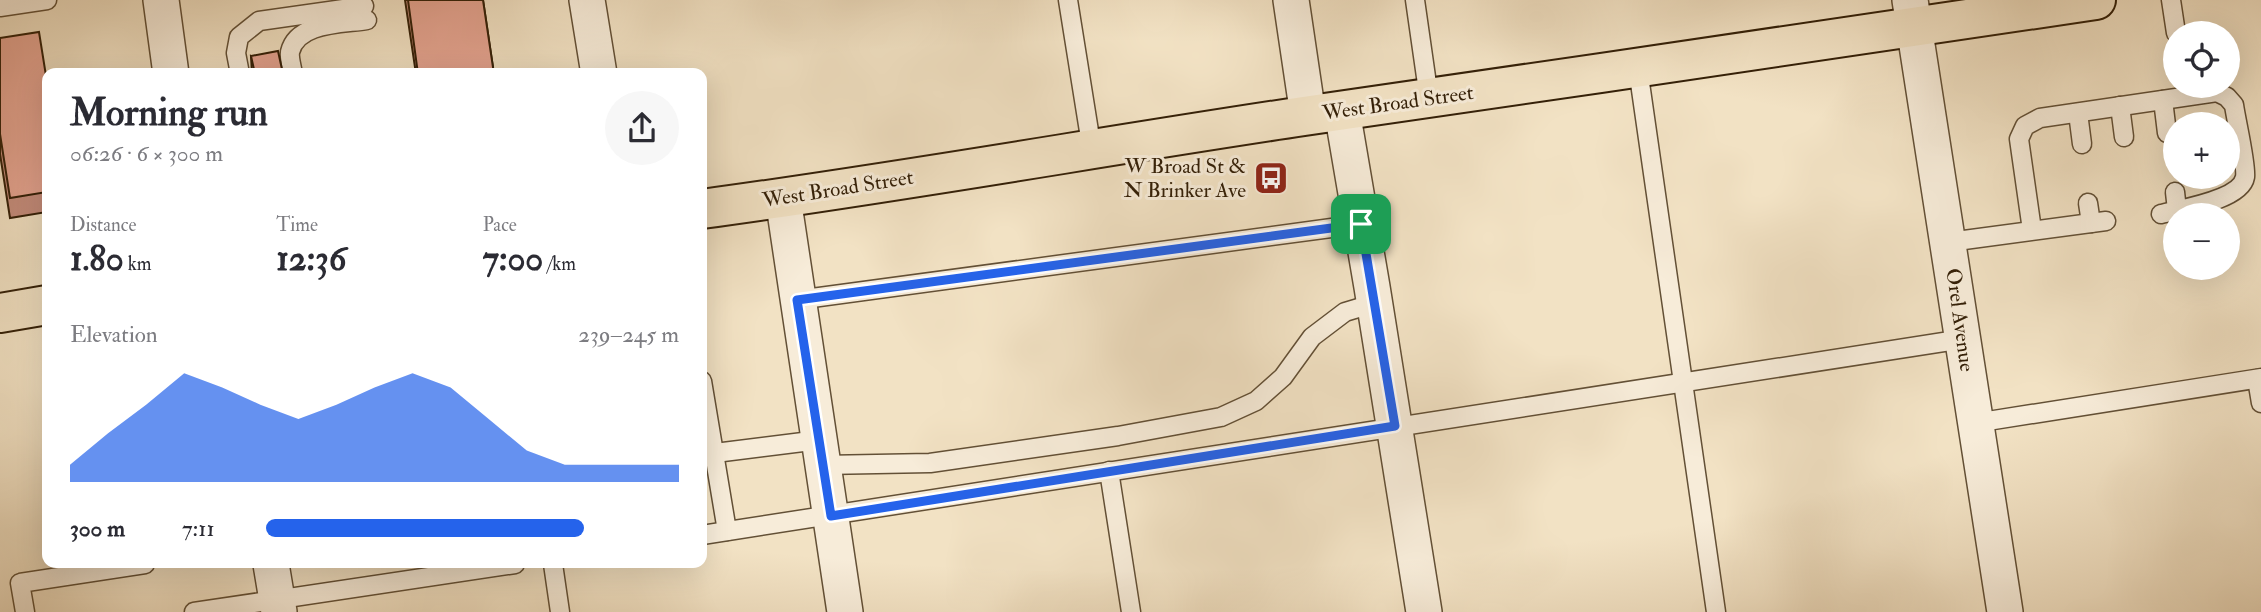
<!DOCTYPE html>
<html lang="en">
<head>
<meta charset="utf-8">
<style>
	:root { --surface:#fff; --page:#f7f7f7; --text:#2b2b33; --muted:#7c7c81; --accent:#2563eb }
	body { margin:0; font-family:"IM FELL Double Pica",serif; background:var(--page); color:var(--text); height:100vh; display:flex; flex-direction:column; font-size:26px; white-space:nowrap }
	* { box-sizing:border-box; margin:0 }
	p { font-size:23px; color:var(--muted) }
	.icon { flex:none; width:38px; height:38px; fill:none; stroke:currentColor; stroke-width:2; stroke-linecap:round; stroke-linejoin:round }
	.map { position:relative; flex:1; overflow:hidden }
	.drawer { position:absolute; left:42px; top:68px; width:665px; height:500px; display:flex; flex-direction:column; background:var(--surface); border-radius:14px; box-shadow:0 7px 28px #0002 }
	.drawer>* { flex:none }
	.tools { position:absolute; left:2163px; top:21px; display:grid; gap:14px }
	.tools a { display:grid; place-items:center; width:77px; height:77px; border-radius:50%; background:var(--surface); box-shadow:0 7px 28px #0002; font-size:35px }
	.pin { position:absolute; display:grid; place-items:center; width:60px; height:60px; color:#fff; margin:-30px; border-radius:14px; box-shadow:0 4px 10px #0006 }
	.round { display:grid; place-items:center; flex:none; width:74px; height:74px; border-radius:37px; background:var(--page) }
	.head { display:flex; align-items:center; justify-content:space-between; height:119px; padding:0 28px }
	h1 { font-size:38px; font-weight:700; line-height:52px }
	.stats { display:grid; grid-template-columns:repeat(3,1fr); gap:10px; height:119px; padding:7px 28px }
	.stats div { display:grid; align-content:center }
	.stats b { font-size:35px; font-weight:700 }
	.stats small { font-size:19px; font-weight:400 }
	.stats p { font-size:19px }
	.chart { height:196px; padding:14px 28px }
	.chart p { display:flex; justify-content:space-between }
	.chart svg { width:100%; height:126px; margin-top:7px; fill:var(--accent); opacity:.7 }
	ul { padding:0 28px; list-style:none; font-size:23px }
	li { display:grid; grid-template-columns:112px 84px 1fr; align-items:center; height:52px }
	li i { height:18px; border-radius:9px; background:var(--accent) }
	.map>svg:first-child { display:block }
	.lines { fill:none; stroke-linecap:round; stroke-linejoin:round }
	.lane-casing { stroke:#635036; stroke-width:21 }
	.street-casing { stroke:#635036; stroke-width:38 }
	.primary-casing { stroke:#331f07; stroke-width:42 }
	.lane { stroke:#f7ecd9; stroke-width:18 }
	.street { stroke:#f7ecd9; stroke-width:35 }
	.primary { stroke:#f2e2c4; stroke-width:38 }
	.wall { fill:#c58d7d; stroke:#331f07; stroke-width:2 }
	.building { fill:#e5a491; stroke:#331f07; stroke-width:2 }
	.route-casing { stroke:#fff; stroke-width:14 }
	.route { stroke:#2563eb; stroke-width:9 }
	.labels { text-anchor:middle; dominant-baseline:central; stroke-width:6; stroke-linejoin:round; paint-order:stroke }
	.street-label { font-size:21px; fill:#331f07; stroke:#f7ecd9 }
	.poi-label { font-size:21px; fill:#331f07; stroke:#f7ecd9; text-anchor:end }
</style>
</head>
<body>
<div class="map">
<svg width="2261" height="612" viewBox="0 0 2261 612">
	<rect width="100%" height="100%" fill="#f2e2c4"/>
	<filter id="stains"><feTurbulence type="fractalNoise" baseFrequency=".00286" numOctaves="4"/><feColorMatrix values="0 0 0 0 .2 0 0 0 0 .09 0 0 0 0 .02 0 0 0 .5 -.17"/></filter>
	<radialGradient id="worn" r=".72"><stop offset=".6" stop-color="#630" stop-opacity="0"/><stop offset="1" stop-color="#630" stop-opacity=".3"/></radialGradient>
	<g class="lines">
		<g class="lane-casing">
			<g id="lane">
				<polyline points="1068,0 1092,150"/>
				<polyline points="1415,0 1429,98"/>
				<polyline points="2171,0 2176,33"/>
				<polyline points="0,7 47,0"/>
				<polyline points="1638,69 1716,612"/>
				<polyline points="240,74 236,53 239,37 259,21 364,6"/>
				<path d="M293 74C292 67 289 58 290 52 297 22 343 24 367 20"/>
				<polyline points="2163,100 2167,133"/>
				<polyline points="2120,106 2124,137"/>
				<polyline points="2078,113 2082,144"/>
				<polyline points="2175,192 2177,210"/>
				<polyline points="2088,203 2091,223"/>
				<path d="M2032 230 2019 139 2025 126 2040 118 2217 92 2227 97 2234 105C2236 120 2247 166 2245 177 2241 200 2181 209 2161 214"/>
				<polyline points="1949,242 2106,221"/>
				<polyline points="797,300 1361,224"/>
				<polyline points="2257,379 2261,403"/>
				<polyline points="702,381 727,531"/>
				<polyline points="1975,423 2261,378"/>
				<polyline points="715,453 819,440"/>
				<polyline points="823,465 930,463 1118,436 1221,417 1256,401 1283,377 1312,337 1345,312 1375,303"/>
				<polyline points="1109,471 1131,612"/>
				<polyline points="702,535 1963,339"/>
				<polyline points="553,564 560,612"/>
				<polyline points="25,612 20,583 145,564"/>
				<polyline points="194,612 515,564"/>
			</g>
		</g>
		<g class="street-casing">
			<g id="street">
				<polyline points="161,0 171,74"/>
				<polyline points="587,0 599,74"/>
				<polyline points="1291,0 1308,115"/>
				<polyline points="1910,0 2005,612"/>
				<polyline points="1342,111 1372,287 1424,612"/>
				<polyline points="783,198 845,612"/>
				<polyline points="271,564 279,612"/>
			</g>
		</g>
		<g class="primary-casing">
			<g id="primary">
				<path d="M702 209C903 182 1103 146 1304 116 1568 77 1832 41 2096 0"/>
				<polyline points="0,313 47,305"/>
			</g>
		</g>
		<use href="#lane" class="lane"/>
		<use href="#street" class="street"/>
		<use href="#primary" class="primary"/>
	</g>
	<g class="wall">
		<polygon points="405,0 483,0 494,74 416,74"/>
		<polygon points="0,38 47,82 47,212 10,218 0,154"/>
		<polygon points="251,56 283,74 252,74"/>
	</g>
	<g class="building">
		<polygon points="408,0 483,0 494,74 418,74"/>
		<polygon points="39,32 47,82 47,192 10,198 0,134 0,38"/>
		<polygon points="278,51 283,74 255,74 251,56"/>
	</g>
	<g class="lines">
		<g class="route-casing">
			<polygon id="route" points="1361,224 1395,426 831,516 797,300"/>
		</g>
		<use href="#route" class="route"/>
	</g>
	<defs>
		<g id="bus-square" transform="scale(1.75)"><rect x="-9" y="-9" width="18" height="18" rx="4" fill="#8f2418" stroke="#f7ecd9"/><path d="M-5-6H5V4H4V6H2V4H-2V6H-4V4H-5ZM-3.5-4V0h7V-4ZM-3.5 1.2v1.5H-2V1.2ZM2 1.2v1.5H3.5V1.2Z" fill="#fff"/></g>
	</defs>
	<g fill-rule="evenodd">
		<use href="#bus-square" x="1271" y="178"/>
	</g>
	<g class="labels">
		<g class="street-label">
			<text transform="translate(1398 103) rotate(-8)">West Broad Street</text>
			<text transform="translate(838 189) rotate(-9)">West Broad Street</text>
			<text transform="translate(1960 320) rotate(82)">Orel Avenue</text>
		</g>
		<g class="poi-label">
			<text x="1246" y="166">W Broad St &amp;<tspan x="1246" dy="24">N Brinker Ave</tspan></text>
		</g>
	</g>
	<rect width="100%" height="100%" filter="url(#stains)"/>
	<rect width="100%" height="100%" fill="url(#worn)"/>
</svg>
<div class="tools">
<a><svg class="icon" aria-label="locate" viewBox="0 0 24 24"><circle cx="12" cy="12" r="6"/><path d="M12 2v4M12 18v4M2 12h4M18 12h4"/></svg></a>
<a>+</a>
<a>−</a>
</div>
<div class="pin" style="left:1361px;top:224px;background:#1e9e55"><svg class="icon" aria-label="arrive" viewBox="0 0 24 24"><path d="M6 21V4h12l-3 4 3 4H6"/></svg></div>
<section class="drawer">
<div class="head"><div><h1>Morning run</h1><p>06:26 · 6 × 300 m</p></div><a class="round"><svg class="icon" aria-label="share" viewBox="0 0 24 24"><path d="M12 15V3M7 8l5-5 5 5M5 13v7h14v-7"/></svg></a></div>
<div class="stats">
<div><p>Distance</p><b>1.80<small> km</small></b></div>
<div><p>Time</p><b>12:36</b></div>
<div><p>Pace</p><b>7:00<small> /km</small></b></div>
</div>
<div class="chart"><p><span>Elevation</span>239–245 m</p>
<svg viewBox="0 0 160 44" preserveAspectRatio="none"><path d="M0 44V38L10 27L20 17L30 6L40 11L50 17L60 22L70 17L80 11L90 6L100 11L110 22L120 33L130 38L140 38L150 38L160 38V44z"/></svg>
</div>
<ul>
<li><b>300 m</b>7:11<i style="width:77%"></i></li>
</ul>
</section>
</div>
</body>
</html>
